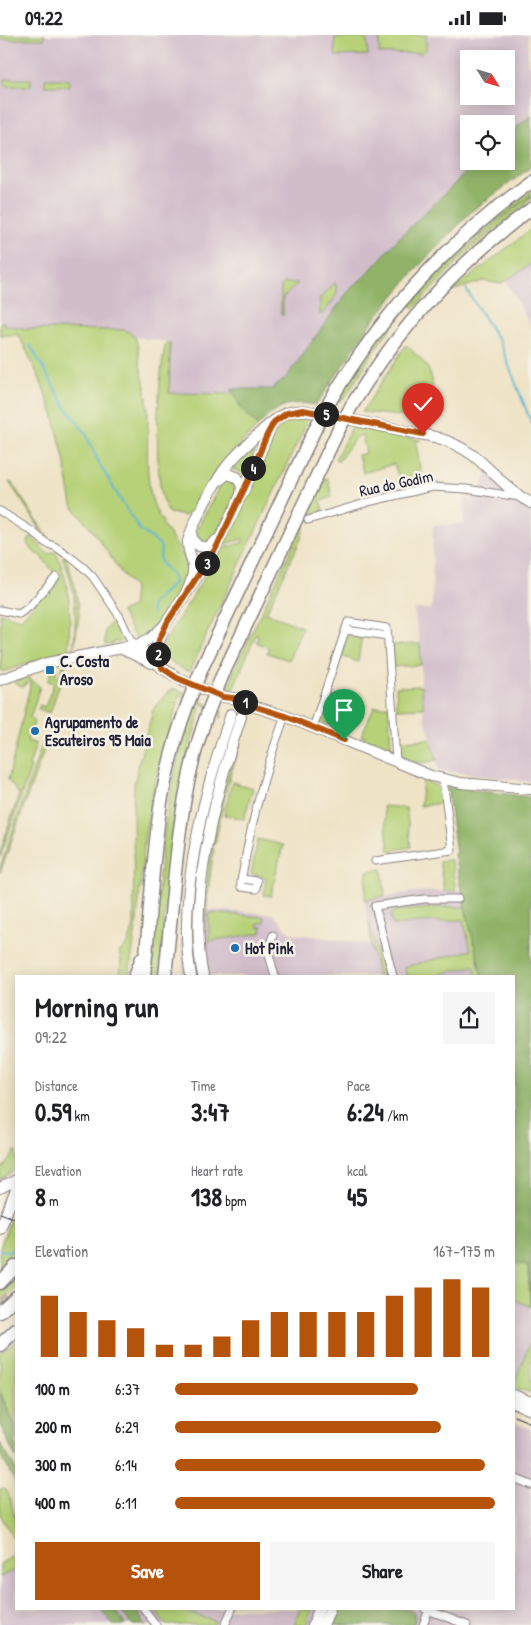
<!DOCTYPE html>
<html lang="en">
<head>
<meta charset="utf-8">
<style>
	:root { --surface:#fff; --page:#f6f6f6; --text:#202124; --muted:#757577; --accent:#b45309 }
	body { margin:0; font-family:"Patrick Hand",sans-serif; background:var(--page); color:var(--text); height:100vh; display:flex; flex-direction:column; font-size:19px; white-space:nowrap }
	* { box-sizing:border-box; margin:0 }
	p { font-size:16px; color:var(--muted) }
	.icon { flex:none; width:28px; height:28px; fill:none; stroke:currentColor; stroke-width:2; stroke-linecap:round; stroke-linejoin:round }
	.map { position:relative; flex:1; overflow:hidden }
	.drawer { position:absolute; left:15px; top:940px; width:500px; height:635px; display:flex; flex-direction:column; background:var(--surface); border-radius:0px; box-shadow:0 2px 12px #0003 }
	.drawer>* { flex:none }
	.needle { width:32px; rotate:127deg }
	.controls { position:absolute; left:460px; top:15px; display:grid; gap:10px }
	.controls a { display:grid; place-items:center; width:55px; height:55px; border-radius:0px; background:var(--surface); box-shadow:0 2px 12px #0003; font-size:25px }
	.pin { position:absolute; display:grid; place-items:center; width:42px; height:42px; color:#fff; margin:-51px -21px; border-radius:50% 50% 50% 0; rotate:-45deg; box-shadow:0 0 5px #0007 }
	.pin .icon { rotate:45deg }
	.km { position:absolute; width:25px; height:25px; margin:-12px; border-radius:50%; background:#222; color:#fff; font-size:14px; line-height:25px; text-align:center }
	.round { display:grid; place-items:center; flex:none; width:52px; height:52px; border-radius:0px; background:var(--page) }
	.overview { display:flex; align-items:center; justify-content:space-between; height:85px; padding:0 20px }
	h1 { font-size:28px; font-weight:700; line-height:38px }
	.stats { display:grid; grid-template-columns:repeat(3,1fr); gap:8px; height:85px; padding:5px 20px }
	.stats div { display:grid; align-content:center }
	.stats b { font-size:25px; font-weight:700 }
	.stats small { font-size:14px; font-weight:400 }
	.stats p { font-size:14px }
	.chart { height:140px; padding:10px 20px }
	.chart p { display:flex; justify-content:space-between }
	.chart svg { width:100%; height:90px; margin-top:5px; stroke:var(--accent); stroke-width:6 }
	.cta { display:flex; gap:10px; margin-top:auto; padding:10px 20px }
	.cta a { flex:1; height:58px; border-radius:0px; background:var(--accent); color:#fff; font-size:20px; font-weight:700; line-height:58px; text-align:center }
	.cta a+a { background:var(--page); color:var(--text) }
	ul { padding:0 20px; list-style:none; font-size:16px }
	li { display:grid; grid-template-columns:80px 60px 1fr; align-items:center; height:38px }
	li i { height:12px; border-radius:6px; background:var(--accent) }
	.status { display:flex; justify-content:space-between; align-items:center; height:35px; padding:0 25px; background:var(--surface); direction:ltr }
	.status svg { height:14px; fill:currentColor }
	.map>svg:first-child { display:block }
	.industrial { fill:#d1bdca; fill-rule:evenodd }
	.green { fill:#b6d177; stroke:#6c7a59 }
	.forest { fill:#90b368; stroke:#596a52 }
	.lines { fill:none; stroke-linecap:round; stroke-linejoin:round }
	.stream { stroke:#57b6d5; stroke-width:2 }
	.secondary-tunnel { stroke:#c6bcaa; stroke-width:10; stroke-dasharray:10 5; stroke-linecap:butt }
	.minor-casing { stroke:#888280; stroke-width:9 }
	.secondary-casing { stroke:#888280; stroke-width:12 }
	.motorway-casing { stroke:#888280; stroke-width:15 }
	.minor { stroke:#fff; stroke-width:7 }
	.secondary { stroke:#fff; stroke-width:10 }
	.motorway { stroke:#fff; stroke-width:12 }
	.tram { stroke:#22223b; stroke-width:1 }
	.motorway-bridge-casing { stroke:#888280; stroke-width:15; stroke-linecap:butt }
	.motorway-bridge { stroke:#fff; stroke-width:12 }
	.route-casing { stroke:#fff; stroke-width:10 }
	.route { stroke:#b45309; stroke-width:6 }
	.poi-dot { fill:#1f6fb2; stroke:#f7f3e8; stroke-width:2 }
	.labels { text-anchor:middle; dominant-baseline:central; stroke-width:5; stroke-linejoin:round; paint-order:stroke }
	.street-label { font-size:16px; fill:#22223b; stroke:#f7f3e8 }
	.poi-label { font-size:16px; font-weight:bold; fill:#22223b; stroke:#f7f3e8; text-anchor:start }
</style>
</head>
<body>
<div class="status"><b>09:22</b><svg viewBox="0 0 49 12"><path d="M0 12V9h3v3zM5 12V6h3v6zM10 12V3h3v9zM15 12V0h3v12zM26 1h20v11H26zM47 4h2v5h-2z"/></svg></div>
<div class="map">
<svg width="531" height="1590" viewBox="0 0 531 1590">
	<rect width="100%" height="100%" fill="#f7f3e8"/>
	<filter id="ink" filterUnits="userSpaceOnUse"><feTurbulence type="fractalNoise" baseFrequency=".02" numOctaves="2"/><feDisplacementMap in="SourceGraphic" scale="10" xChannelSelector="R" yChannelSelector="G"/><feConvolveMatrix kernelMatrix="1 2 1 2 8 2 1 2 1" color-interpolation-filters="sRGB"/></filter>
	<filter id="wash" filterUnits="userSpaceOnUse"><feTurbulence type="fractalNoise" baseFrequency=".0096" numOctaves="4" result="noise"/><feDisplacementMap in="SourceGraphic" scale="20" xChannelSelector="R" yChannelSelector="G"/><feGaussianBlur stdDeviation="1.12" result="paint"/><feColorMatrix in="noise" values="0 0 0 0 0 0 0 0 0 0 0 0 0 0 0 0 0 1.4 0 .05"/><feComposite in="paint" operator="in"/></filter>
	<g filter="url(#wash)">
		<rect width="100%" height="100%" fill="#efe3c6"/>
		<g class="industrial">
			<path d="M0 0H528V30H531V81L506 101V89H469V126H478L398 204 364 242 350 254 289 340 274 352 275 354H232V359L169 358V307L134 302 0 300ZM469 24H506V61H469Z"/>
			<polygon points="531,224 531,291 504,242"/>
			<polygon points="488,436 531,470 531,747 438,735 436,719 425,683 421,651 421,617 414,574 432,574 433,490 464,489 464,457 480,455"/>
			<polygon points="531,762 531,1358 514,1352 514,941 183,941 183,913 181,912 184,873 273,879 290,898 371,909 365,865 414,857 461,855 454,819"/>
			<polygon points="514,1388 531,1394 531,1590 0,1590 0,1535 16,1527 16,1574 514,1574"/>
		</g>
		<g class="green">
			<rect x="0" y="0" width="44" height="4"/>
			<polygon points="379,0 426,0 426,15 421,18 379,19"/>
			<polygon points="335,3 364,3 367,6 368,20 335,21"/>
			<rect x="5" y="44" width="26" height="7"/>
			<rect x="45" y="44" width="24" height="7"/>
			<path d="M531 156V160L497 185 470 208 420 258 381 306 344 364 337 367C385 283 453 211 531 156Z"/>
			<path d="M531 161V165L466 218 414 273 411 270C447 230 487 193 531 161Z"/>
			<polygon points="531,194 531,229 501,249 483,246 452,256"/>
			<polygon points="284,248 298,248 283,263 283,281 281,279 281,251"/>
			<path d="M335 248C342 259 330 269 323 278L320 280V263Z"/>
			<path d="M0 287H4V290L28 294 123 295C141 299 137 315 140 329 142 341 146 352 147 363 151 399 139 457 163 487L162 489 184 521 187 536H190C186 560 159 592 137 603L134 601 121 577 132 572 134 553 120 536 93 496 72 471 64 423 53 379 39 342 19 300H0Z"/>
			<path d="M166 308H170L169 358 231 359 232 354 242 375 258 391 217 434 194 475 184 481 171 478 170 479C150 458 158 337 166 308Z"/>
			<path d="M406 310C438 338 435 344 428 384L362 377Z"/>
			<path d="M300 383H309L189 637C175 630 160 624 165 606L222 514 244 507 243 504 224 509 250 457 272 402 284 389Z"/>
			<polygon points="352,392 421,405 416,407 422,448 402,452 394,429 363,438 358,420 366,418 362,400 356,402 338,427 335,424"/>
			<polygon points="261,401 245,442 239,436 231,434"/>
			<path d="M325 443 328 444 332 462 321 466 323 476C301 483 308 486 300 506L266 578 302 592 289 625 267 618 269 613 256 607 259 601 256 599 233 654 228 652 233 640 232 639Z"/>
			<polygon points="227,444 234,446 239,455 216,502 210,507 204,507 197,502 197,494 221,448"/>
			<polygon points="9,447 12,448 49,504 48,505"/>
			<path d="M31 501 48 519 55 516C72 551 71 580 68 619L34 626 6 636H1L0 578 21 584 58 542 39 519 37 520 27 509Z"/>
			<path d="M62 522H66L75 551 78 569 79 581 73 618C77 584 77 553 62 522Z"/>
			<polygon points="114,585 123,601 124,604 121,607 113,607 113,609 105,610 105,595"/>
			<polygon points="352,599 362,600 358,627 341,621 347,602"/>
			<polygon points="420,609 421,630 393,632 392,610"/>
			<polygon points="66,630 50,678 38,674 40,670 45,672 54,648 48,646 52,636 57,635 55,640 59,641 63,631"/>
			<polygon points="28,642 40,652 30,683 34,687 27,706 36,709 29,731 31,732 0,823 0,817 19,759 8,745 31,647 31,645 22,652 14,648"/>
			<polygon points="421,651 424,673 397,674 396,652"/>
			<polygon points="176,654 222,676 221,684 221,680 218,676 180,660 159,732 151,766 145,799 137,886 129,941 120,941 121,926 119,917 128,909 134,890 133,773 134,749 142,715 153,675 164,661 171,655"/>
			<polygon points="327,661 352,669 342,693 331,688 328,690 322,687 320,684"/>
			<path d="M194 671 201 674C193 701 184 727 179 755 167 816 166 879 159 941H151C157 881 159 819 170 759 175 729 184 700 194 671Z"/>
			<polygon points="389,671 391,712 387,716 379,713 376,708 361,701 374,672"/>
			<path d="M430 704 437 725C423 729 411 729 399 719L398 706Z"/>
			<polygon points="43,707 47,707 0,838 0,833"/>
			<polygon points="237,709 240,710 227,751 215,809 212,809 222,758"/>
			<polygon points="423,745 439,752 442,768 420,771"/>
			<polygon points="232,747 253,753 244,784 224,780"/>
			<polygon points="383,771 406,773 411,812 389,816"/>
			<polygon points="258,804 283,810 271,861 264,860 266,842 251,839"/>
			<path d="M211 813 214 814C208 856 201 898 209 940L207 941 202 894 206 852Z"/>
			<polygon points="451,825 456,856 444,856 439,826"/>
			<polygon points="382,834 385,861 365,865 367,836"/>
			<polygon points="443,872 465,872 482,941 477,941 474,931 433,941 407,941 404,932 471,915 463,885 419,887 393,890 391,880 394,876"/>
			<polygon points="209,878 264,882 264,888 257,888 258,892 262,892 261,898 209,906"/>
			<polygon points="369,886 383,941 378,941 370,903"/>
			<polygon points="16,1115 16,1134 0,1145 0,1133 4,1132"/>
			<polygon points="16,1168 16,1217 0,1234 0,1213"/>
			<polygon points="514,1228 528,1230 531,1272 514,1264"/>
			<polygon points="16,1241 16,1253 0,1269 0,1258"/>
			<polygon points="16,1305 16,1393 0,1357 0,1319"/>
			<polygon points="531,1306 531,1358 514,1352 514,1348"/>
			<path d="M5 1453C11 1462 20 1494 13 1503L0 1479V1454Z"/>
			<polygon points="16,1516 16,1534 0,1542 0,1529 11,1522"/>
			<polygon points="154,1574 187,1574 187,1577 215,1586 213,1590 166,1590"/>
			<polygon points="300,1574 312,1574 306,1590 294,1590"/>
		</g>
		<g class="forest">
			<path d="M531 81V132L472 176 418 232 373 286 316 370C287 365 277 371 258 391L242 375 232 354H274V352L285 344 350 254 364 242 398 204 478 126H506V101Z"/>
			<polygon points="447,752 531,762 531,1271 530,1268 528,1230 514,1228 514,941 482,941 461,855 454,819 456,818"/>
			<polygon points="0,1357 16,1393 16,1423 0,1390"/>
			<polygon points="0,1408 16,1434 16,1449 0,1419"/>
			<polygon points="101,1574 114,1574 126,1590 113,1590"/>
			<polygon points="120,1574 135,1574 146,1590 132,1590"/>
			<path d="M337 1574H409C415 1578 416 1583 413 1590H330Z"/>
		</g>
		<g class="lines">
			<g class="stream">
				<polyline points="466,254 500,308 531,387"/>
				<polyline points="30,310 65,371 85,397 100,430 122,467 140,495 157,507 161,512 160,525 162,529 172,540 174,548 152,569 151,573 153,579"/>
				<polyline points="0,1215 11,1217 16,1210"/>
			</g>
		</g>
	</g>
	<g filter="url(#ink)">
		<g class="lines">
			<polyline class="secondary-tunnel" points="0,1261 8,1269 16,1273"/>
			<g class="minor-casing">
				<g id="minor">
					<polyline points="0,476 33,497 46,508 56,512 73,524 83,532 93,542 120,582 131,606 137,610"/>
					<polyline points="308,485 372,466 432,452 466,454 520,462"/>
					<polyline points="0,575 19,579 29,572 56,542"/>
					<polyline points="346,595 388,601"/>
					<polyline points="313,693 348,587 387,593 396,726"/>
					<polyline points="375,826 452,815 443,744"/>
					<path d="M242 844 257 846 256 854 241 852C240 848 242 841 243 836 252 783 266 732 285 681"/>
					<polyline points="273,900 268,916 275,941"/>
					<polyline points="393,941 375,871 424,864 458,864"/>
					<polyline points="514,1443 531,1450"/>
					<polyline points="144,1574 156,1590"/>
					<polyline points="425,1574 467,1590"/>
					<polyline points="225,1590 232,1574"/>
					<polyline points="423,1590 429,1575"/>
				</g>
			</g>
			<g class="secondary-casing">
				<g id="secondary">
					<polyline points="220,445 227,439 237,442 242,451 241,459"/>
					<path d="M191 498C193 508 197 513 208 512L217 505"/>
					<path d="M187 557C190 549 194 540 193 532 192 523 187 514 188 506 193 487 213 451 224 435 234 421 271 385 286 378 295 375 303 375 312 377L435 402C449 406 462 412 474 421 494 437 508 456 531 468"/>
					<polyline points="137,610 162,633 185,647 223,662 242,664 250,670 285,681 431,741 461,748 531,754"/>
					<polyline points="122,614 152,628"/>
					<polyline points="162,632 157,613 163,595"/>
					<polyline points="0,645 47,628 137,610 151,603 164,591 213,518 249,444 271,392"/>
					<path d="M191 941C176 862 205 754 231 679"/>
					<path d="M203 941C187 865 216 755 241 682"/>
					<polyline points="0,1153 16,1145"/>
					<polyline points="0,1194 16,1154"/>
					<polyline points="514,1360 531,1367"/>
					<polyline points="514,1368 531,1375"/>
					<polyline points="313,1590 319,1574"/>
					<polyline points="323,1590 330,1574"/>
				</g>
			</g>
			<g class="motorway-casing">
				<g id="motorway">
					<path d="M330 366C383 277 447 208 531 147"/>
					<path d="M352 370C399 293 458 227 531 174"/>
					<polyline points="202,633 316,392"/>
					<polyline points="222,641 338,396"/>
					<polyline points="135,941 142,923"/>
					<path d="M144 941C150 883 152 825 161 767 167 733 176 700 188 668"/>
					<path d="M165 941C175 852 176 762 208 677"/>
					<polyline points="0,1248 16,1231"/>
					<polyline points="0,1277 16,1262"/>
					<polyline points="0,1310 16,1295"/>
				</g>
			</g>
			<use href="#minor" class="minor"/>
			<use href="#secondary" class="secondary"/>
			<use href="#motorway" class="motorway"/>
			<g class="tram">
				<polyline points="0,1178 16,1184"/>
				<polyline points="514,1381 531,1388"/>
			</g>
			<g class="motorway-bridge-casing">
				<g id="motorway-bridge">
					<polyline points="316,392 330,366"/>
					<polyline points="338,396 352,370"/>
					<polyline points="188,668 202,633"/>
					<polyline points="208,677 222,641"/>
				</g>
			</g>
			<use href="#motorway-bridge" class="motorway-bridge"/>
		</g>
	</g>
	<g class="lines" filter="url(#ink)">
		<g class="route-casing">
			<polyline id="route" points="344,705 285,681 250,670 242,664 223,662 177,643 162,633 157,614 159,605 168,586 216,513 249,444 266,402 274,387 287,378 303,375 423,399"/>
		</g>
		<use href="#route" class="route"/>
	</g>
	<g class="poi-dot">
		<rect x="45" y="630" width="10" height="10" rx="2.5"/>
		<circle cx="35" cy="696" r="5"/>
		<circle cx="235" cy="913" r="5"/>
	</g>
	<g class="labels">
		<g class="street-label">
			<text transform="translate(396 448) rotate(-12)">Rua do Godim</text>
		</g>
		<g class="poi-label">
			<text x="60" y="626">C. Costa<tspan x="60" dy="18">Aroso</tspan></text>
			<text x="45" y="687">Agrupamento de<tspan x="45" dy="18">Escuteiros 95 Maia</tspan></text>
			<text x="245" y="913">Hot Pink</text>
		</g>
	</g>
</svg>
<div class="controls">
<a><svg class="needle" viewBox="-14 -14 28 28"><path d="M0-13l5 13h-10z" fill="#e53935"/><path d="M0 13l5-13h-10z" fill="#757577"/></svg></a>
<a><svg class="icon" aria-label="locate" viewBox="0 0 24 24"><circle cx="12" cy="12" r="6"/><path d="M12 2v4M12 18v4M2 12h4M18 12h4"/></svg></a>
</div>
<div class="pin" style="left:344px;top:705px;background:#1e9e55"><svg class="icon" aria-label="arrive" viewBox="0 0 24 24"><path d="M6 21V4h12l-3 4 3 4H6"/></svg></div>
<div class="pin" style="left:423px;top:399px;background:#d93025"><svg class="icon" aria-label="check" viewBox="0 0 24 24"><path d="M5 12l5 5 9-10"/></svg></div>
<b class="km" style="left:245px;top:667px">1</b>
<b class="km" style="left:158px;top:619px">2</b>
<b class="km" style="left:207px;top:528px">3</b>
<b class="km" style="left:253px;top:433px">4</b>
<b class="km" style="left:326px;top:379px">5</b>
<section class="drawer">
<div class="overview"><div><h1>Morning run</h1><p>09:22</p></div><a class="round"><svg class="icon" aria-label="share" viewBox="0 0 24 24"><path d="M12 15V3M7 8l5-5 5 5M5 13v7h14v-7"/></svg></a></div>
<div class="stats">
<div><p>Distance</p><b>0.59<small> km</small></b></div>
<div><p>Time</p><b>3:47</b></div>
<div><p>Pace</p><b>6:24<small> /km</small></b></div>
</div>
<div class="stats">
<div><p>Elevation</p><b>8<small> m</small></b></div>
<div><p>Heart rate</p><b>138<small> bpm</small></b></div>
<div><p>kcal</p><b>45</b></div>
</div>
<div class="chart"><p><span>Elevation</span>167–175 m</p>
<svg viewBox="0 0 160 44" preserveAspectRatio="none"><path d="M5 44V14M15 44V22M25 44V26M35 44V30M45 44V38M55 44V38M65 44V34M75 44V26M85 44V22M95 44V22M105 44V22M115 44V22M125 44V14M135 44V10M145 44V6M155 44V10"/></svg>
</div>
<ul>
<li><b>100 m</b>6:37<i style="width:76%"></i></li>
<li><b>200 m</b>6:29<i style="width:83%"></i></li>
<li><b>300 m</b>6:14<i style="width:97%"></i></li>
<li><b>400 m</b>6:11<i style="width:100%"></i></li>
</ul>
<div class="cta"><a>Save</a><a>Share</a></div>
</section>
</div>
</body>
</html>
